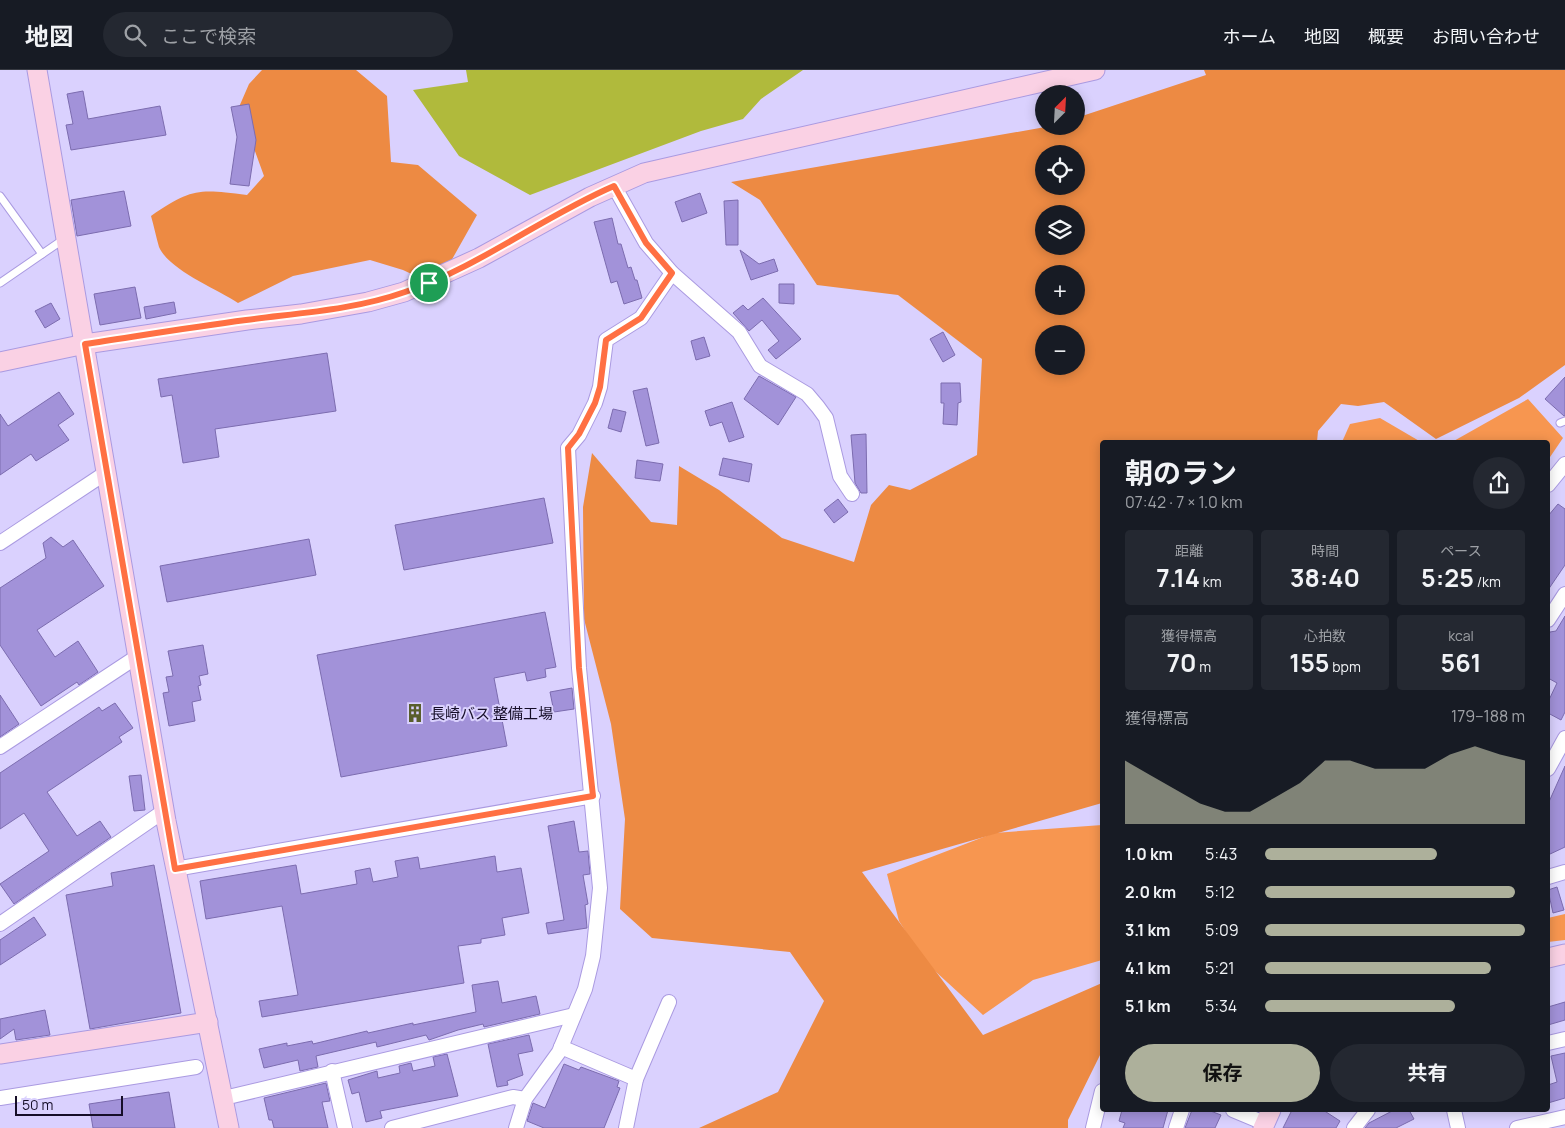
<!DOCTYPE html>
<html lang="ja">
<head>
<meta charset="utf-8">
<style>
	:root { --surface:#171b24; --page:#242831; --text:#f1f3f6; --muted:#9ea1a6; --line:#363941; --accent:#adb09b }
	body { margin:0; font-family:Manrope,"Noto Sans JP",sans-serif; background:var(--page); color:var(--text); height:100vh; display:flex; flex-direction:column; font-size:19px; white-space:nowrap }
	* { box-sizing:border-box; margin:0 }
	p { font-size:16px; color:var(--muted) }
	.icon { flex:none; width:28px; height:28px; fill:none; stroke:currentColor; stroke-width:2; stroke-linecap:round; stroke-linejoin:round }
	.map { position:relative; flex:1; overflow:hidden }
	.panel { position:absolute; left:1100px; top:370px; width:450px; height:672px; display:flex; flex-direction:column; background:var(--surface); border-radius:5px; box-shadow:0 2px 12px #0003 }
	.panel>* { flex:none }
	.needle { width:32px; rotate:24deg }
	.controls { position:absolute; left:1035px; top:15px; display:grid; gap:10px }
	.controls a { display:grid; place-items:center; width:50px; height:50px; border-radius:50%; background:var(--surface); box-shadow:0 2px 12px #0003; font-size:25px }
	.scale { position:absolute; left:15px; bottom:12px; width:108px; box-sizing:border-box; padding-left:5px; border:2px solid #160e28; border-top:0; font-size:14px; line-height:18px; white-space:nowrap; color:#160e28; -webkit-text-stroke:4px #dad1fe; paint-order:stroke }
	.pin { position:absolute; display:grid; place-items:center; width:42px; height:42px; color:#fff; margin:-21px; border:2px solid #fff; border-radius:50%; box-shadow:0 1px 5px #0007 }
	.round { display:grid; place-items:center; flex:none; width:52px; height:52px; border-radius:26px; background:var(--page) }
	.headline { display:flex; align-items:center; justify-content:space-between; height:85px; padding:0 25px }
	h1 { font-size:28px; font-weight:700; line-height:38px }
	.metrics { display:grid; grid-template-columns:repeat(3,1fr); gap:8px; height:85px; padding:5px 25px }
	.metrics div { display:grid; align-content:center; border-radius:5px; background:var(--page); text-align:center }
	.metrics b { font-size:25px; font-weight:700 }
	.metrics small { font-size:14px; font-weight:400 }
	.metrics p { font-size:14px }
	.chart { height:140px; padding:10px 25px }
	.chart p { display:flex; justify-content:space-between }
	.chart svg { width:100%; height:90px; margin-top:5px; fill:var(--accent); opacity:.7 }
	.button { display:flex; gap:10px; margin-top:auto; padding:10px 25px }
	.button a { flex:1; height:58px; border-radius:30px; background:var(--accent); color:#111; font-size:20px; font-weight:700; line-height:58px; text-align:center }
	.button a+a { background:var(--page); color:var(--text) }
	ul { padding:0 25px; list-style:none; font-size:16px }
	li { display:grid; grid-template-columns:80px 60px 1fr; align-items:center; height:38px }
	li i { height:12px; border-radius:6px; background:var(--accent) }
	header { display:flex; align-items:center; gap:30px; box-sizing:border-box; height:70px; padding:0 25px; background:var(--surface); border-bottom:1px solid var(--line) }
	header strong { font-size:24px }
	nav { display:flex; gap:28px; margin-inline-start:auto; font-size:18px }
	.search { width:350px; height:45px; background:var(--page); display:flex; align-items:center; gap:12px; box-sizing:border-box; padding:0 18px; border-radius:28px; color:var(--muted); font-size:19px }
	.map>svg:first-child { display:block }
	.green { fill:#f79650 }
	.forest { fill:#ed8a43; fill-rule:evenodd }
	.water { fill:#b0ba3c }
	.building { fill:#a292d9; stroke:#7c6caf }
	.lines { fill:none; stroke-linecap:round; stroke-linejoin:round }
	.lane-casing { stroke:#aa9ae1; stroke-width:9 }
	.street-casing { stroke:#aa9ae1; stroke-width:16 }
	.secondary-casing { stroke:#aa9ae1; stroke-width:21 }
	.lane { stroke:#fff; stroke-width:7 }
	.street { stroke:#fff; stroke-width:14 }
	.secondary { stroke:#fad1e4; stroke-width:19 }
	.route-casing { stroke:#fff; stroke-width:10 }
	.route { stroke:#ff7043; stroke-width:6 }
	.labels { text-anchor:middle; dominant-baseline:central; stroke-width:4; stroke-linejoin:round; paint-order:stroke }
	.poi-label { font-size:15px; fill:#160e28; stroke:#dad1fe; text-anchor:start }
</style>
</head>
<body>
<header>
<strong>地図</strong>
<div class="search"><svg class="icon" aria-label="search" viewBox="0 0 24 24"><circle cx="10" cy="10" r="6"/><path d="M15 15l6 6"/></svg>ここで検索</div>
<nav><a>ホーム</a><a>地図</a><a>概要</a><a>お問い合わせ</a></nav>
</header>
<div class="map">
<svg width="1565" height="1058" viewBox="0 0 1565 1058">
	<rect width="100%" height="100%" fill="#dad1fe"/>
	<g class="green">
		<polygon points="1528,329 1563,368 1548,390 1548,372 1452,372"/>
		<polygon points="1380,348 1421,372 1342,372 1350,354"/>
		<polygon points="1102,755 1102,890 1033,910 983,945 924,891 899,851 887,804 994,763"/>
		<polygon points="1565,844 1565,870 1548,872 1548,848"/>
	</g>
	<g class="forest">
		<path d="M262 0H356L387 26 391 92 418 95 477 145 437 216 403 200 370 190 293 206 238 233C217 219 169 200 159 177 156 167 154 156 151 146 192 118 198 119 247 125L264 106 239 37 249 14Z"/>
		<path d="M1204 0H1565V295L1519 328 1436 369 1384 332 1358 336 1341 334 1318 361 1317 372H1102V733L862 802 983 965 1102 913V981L1068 1050V1058H699L778 1022 824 931 790 882 652 868 620 839 625 749 611 654 584 549 583 437 592 383 651 452 677 455 679 396 719 420 782 468 854 492 871 435 889 415 910 420 977 385 982 289 898 225 817 215 760 130 731 112 1051 56H1076V48L1206 5ZM1044 84H1076V116H1044ZM1044 144H1076V176H1044ZM1044 204H1076V236H1044ZM1044 264H1076V296H1044Z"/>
	</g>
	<polygon class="water" points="466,0 803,0 761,29 743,49 701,61 530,125 459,86 413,20 468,12"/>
	<g class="building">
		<polygon points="83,21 88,49 160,36 166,65 71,80 66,55 73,54 67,24"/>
		<polygon points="249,34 256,70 249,116 230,114 237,67 231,37"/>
		<polygon points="124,121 131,156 77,166 71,130"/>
		<polygon points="700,123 707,143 682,152 675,132"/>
		<polygon points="738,130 738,175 726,175 724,131"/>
		<polygon points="612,148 618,174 621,174 628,198 631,197 635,210 637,210 642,228 624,234 617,211 611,213 594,152"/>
		<polygon points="740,180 759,194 774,189 778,201 751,210"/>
		<polygon points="779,214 794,214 794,234 779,233"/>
		<polygon points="135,217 141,248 100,255 94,224"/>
		<polygon points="763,228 801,269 776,289 768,280 779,271 762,250 749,261 733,243 743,235 748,240"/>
		<polygon points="174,232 176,243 146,249 144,237"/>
		<polygon points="51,233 60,249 45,258 35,241"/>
		<polygon points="943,262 955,285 943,292 930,269"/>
		<polygon points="704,267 710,286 696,290 691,271"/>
		<polygon points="327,283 336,341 215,359 219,387 183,393 172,325 161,327 158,309"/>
		<polygon points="759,306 796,327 778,355 744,329"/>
		<polygon points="1565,307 1565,346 1564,346 1545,329"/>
		<polygon points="941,313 960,313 961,332 958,333 957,355 943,354 944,333 941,333"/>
		<polygon points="647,318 659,373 646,376 633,321"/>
		<polygon points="59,322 74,344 58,355 69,370 36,391 31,384 0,405 0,344 8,356"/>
		<polygon points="732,332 744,367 729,372 722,352 710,356 705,341"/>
		<polygon points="613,339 626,342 621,362 608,358"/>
		<polygon points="866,364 867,423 861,423 855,413 851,365"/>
		<polygon points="723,388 752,394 749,412 719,405"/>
		<polygon points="637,390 663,394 660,411 635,408"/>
		<polygon points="544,428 553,473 404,500 395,455"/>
		<polygon points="838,429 848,442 834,453 824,440"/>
		<polygon points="1558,434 1565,439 1565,495 1548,520 1548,446"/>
		<polygon points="51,467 63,477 73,470 104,516 37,560 55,587 78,571 98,602 79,615 77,612 41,636 0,575 0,518 46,488 43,473"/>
		<polygon points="309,469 316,505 167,532 160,496"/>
		<polygon points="545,542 556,597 545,599 546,607 527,611 525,602 494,608 507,676 341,707 317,585"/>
		<polygon points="1565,546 1565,642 1561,650 1548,643 1548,632 1557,613 1548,608 1548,567 1550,562 1556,561"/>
		<polygon points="203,575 208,604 199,606 201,615 198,616 201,630 192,632 195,651 169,656 163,623 169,622 166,607 173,606 168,581"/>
		<polygon points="572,618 574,639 554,642 550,622"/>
		<polygon points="0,625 19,654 0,667"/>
		<polygon points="115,633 133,658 119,667 122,672 47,722 77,766 100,751 111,767 14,834 0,814 49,781 24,743 0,759 0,703 99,637 102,641"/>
		<polygon points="1565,696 1565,777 1548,785 1548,734"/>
		<polygon points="141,705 145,740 134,741 129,706"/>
		<polygon points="574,751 579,782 588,781 590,804 583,805 588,834 585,835 587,858 548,864 546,853 564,850 548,756"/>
		<polygon points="495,786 497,802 521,798 529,843 502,848 505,865 481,869 481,873 458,876 464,913 262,947 259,931 298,925 282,836 206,849 200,811 296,795 301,824 357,814 355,801 370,798 373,812 398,807 395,791 418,787 420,799"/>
		<polygon points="154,795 181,943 90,959 66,825 113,816 111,803"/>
		<polygon points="1557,817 1564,840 1553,843 1548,820"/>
		<polygon points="34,847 46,865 0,895 0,870"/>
		<polygon points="498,911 502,933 536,926 540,944 484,957 483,954 458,960 429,970 426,965 377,977 376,972 316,986 318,997 300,1001 298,990 264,998 259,979 287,973 287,976 312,971 313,974 367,961 368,963 413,953 413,955 476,942 472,915"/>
		<polygon points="1565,932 1565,950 1548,955 1548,937"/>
		<polygon points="45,940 50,965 16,970 14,959 0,969 0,949"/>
		<polygon points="529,965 533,981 518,984 523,1005 507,1011 508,1015 497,1017 488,974"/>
		<polygon points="1565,983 1565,1028 1548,1033 1548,1015 1557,1012 1551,986"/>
		<polygon points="447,984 458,1026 380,1041 382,1048 366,1052 359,1022 352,1024 348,1010 377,1001 378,1008 400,1003 399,996 411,993 413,1001 435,996 433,987"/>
		<polygon points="564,994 579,1000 581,997 619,1011 617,1017 620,1018 604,1058 544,1058 527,1051 533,1033 545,1038"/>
		<polygon points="326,1013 330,1031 322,1032 328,1058 274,1058 272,1050 269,1050 264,1028"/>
		<polygon points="169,1022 175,1058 93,1058 89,1034"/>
		<polygon points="1122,1040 1168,1040 1163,1058 1123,1058 1125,1053 1119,1051"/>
		<polygon points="1192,1040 1208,1040 1221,1045 1215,1058 1185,1058"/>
		<polygon points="1292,1040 1323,1040 1340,1051 1336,1058 1283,1058"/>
		<polygon points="1394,1040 1409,1040 1414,1049 1396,1058 1365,1058 1369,1053"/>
	</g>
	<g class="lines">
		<g class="lane-casing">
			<g id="lane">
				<polyline points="0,126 42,184"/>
				<polyline points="0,213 64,169"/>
				<polyline points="1560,353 1565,351"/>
			</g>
		</g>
		<g class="street-casing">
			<g id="street">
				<polyline points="614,116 646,173 672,203 739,262 760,296 807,324 818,337 826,348 840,406 852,424"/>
				<polyline points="1548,415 1565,394"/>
				<polyline points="0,473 107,402"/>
				<polyline points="1548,550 1565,524"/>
				<polyline points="0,677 138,586"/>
				<polyline points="1548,699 1565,668"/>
				<polyline points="175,799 593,726"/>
				<polyline points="1548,807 1565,802"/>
				<polyline points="0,854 164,741"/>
				<polyline points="1548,973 1565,969"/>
				<polyline points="561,977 636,1009"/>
				<polyline points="332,1001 345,1058"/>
				<polyline points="0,1028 196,997"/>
				<polyline points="224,1028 574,945"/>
				<polyline points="1233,1040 1264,1053"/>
				<polyline points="1454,1040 1458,1058"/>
				<polyline points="392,1058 513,1027 525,1029"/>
				<polyline points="516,1058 525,1029 559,982 585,919 593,886 600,818 579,598 568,378 579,365 595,333 600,317 606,270 641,248 672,203"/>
				<polyline points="626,1058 636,1009 669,932"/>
				<polyline points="1093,1058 1102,1021"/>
				<polyline points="1176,1058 1182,1040"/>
				<polyline points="1354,1058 1368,1040"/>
				<polyline points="1517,1058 1565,1047"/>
			</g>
		</g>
		<g class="secondary-casing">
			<g id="secondary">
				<polyline points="37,0 166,751 229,1058"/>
				<polyline points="0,292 85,274 247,250 301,244 368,232 404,222 479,188 590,127 644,103 1095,0"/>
				<polyline points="1548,888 1565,884"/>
				<polyline points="0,984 208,952"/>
				<polyline points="1263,1058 1271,1040"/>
			</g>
		</g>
		<use href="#lane" class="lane"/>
		<use href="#street" class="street"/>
		<use href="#secondary" class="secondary"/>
	</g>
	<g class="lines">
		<g class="route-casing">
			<path id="route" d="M614 116 646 173 672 203 641 248 606 270 600 317 595 333 579 364 568 378 579 598 593 726 175 799 85 274C138 266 192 257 246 250 299 243 354 240 405 222 479 197 542 147 614 116Z"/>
		</g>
		<use href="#route" class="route"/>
	</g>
	<defs>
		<g id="building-bare" transform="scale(1.5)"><path d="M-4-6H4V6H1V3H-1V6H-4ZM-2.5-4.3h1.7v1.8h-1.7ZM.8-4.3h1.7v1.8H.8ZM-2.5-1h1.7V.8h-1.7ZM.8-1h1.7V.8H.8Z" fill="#595e2c" stroke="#dad1fe" stroke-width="2.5" paint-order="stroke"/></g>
	</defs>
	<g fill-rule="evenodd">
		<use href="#building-bare" x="415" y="643"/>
	</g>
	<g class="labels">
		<g class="poi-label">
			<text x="430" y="643">長崎バス 整備工場</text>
		</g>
	</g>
</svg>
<div class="controls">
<a><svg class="needle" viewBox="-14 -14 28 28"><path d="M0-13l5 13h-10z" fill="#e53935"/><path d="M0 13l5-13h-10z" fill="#9ea1a6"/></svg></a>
<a><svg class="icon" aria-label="locate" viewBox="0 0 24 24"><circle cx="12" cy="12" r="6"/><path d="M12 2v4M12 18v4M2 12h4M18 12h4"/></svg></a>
<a><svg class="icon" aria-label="layers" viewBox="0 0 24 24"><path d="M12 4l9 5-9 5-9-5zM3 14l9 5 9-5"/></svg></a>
<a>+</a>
<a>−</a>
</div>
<div class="scale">50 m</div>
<div class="pin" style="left:429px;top:213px;background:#1e9e55"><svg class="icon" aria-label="arrive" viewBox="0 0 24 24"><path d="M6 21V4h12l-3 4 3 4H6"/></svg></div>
<section class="panel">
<div class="headline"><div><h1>朝のラン</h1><p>07:42 · 7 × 1.0 km</p></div><a class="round"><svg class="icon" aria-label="share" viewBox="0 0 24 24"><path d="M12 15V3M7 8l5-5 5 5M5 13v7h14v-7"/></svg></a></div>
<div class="metrics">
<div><p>距離</p><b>7.14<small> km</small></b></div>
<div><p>時間</p><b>38:40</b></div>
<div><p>ペース</p><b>5:25<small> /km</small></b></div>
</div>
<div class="metrics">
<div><p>獲得標高</p><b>70<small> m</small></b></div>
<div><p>心拍数</p><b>155<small> bpm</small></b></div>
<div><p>kcal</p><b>561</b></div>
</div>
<div class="chart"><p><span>獲得標高</span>179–188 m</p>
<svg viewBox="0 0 160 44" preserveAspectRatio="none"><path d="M0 44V13L10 20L20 27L30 34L40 38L50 38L60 31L70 24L80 13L90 13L100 17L110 17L120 17L130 10L140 6L150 10L160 13V44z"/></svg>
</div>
<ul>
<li><b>1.0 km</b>5:43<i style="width:66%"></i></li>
<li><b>2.0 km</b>5:12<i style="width:96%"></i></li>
<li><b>3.1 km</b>5:09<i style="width:100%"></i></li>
<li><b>4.1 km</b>5:21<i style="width:87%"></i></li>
<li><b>5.1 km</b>5:34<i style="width:73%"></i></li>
</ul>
<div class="button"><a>保存</a><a>共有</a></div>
</section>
</div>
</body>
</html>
